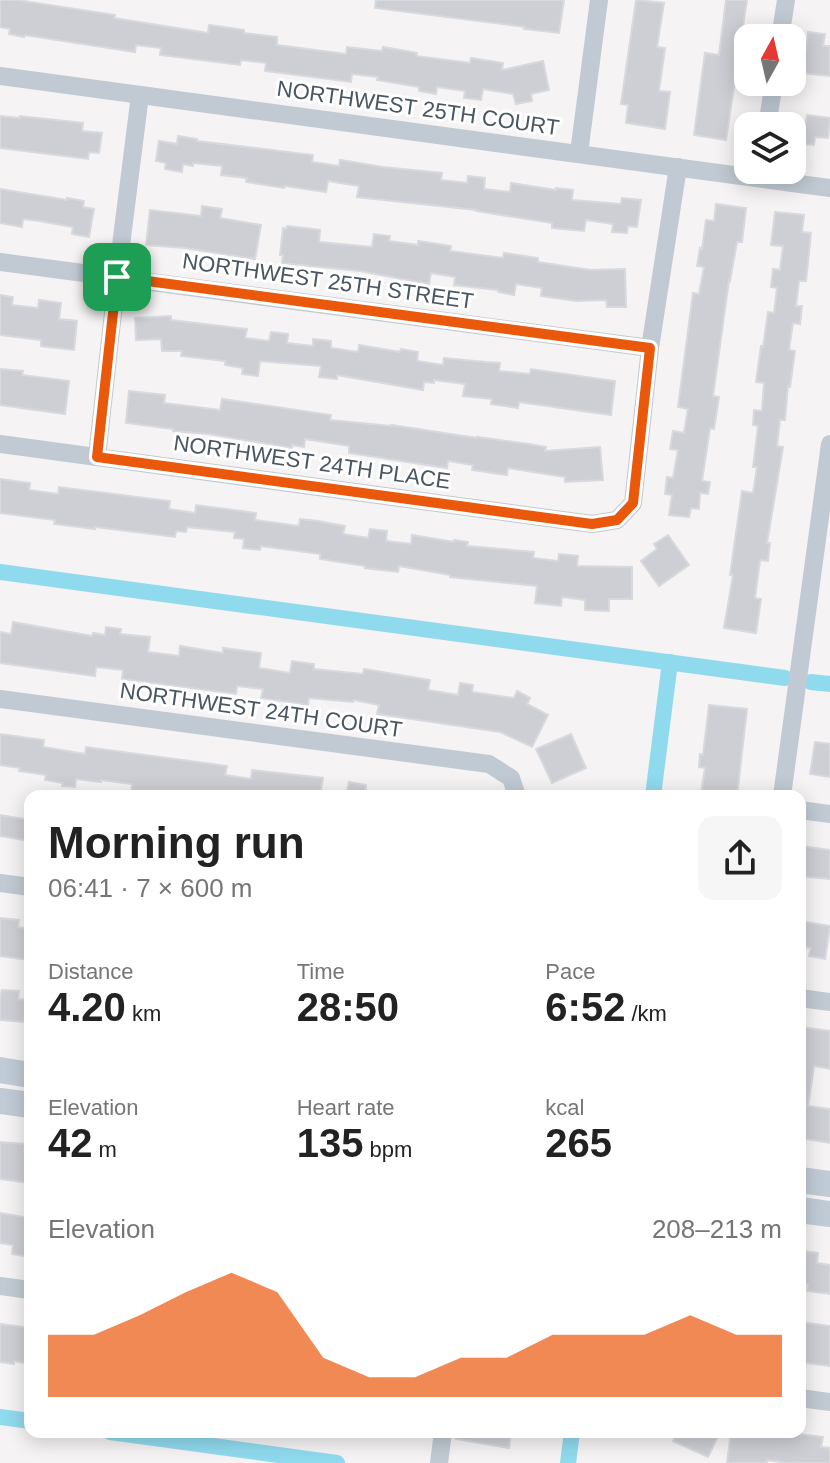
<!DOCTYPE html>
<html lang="en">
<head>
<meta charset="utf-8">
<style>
	:root { --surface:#fff; --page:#f6f6f6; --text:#222; --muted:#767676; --accent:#ea580c }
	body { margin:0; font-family:Arial,sans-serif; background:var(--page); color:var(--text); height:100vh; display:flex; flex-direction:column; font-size:30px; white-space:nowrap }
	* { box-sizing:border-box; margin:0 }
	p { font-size:26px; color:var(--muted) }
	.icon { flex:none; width:44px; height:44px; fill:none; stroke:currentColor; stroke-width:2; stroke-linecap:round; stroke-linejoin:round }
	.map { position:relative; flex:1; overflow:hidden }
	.panel { position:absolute; left:24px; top:790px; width:782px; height:648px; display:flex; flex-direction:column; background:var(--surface); border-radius:16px; box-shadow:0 4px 20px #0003 }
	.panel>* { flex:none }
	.needle { width:52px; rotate:8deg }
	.tools { position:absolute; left:734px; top:24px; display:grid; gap:16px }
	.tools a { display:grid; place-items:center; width:72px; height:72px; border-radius:16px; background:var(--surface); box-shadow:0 4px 20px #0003; font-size:40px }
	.pin { position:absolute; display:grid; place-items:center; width:68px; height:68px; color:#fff; margin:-34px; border-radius:16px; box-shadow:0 4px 12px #0006 }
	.round { display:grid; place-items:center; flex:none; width:84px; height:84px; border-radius:16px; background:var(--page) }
	.overview { display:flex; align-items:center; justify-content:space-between; height:136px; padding:0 24px }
	h1 { font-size:44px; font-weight:700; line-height:60px }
	.metrics { display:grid; grid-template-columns:repeat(3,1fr); gap:12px; height:136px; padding:8px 24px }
	.metrics div { display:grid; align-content:center }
	.metrics b { font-size:40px; font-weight:700 }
	.metrics small { font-size:22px; font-weight:400 }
	.metrics p { font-size:22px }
	.chart { height:224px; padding:16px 24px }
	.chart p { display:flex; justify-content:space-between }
	.chart svg { width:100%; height:144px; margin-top:8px; fill:var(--accent); opacity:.7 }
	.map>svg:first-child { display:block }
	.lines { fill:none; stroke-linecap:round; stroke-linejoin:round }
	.canal { stroke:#90daee; stroke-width:16 }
	.building { fill:#cdcfd5; stroke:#d7d9de; stroke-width:2 }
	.street { stroke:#c1cad2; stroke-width:18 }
	.secondary { stroke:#c1cbd6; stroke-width:26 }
	.route-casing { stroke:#fff; stroke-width:16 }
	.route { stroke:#ea580c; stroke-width:10 }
	.labels { text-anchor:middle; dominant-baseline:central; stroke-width:6; stroke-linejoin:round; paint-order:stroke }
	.street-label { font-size:22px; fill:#4a5661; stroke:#fff }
</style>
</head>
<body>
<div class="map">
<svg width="830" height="1463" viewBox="0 0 830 1463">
	<rect width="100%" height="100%" fill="#f5f3f3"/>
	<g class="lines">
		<g class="canal">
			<polyline points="0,572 785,678"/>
			<polyline points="811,682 830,684"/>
			<polyline points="653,796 670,662"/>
			<polyline points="0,1417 30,1421"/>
			<polyline points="110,1432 337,1463"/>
			<polyline points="568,1463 572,1432"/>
		</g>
	</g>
	<g class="building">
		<polygon points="0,0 17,0 115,15 114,18 208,33 209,25 231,28 244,30 244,33 277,37 277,45 346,54 347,47 382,51 383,47 417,53 416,56 470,63 471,58 503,63 502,70 543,61 549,90 531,94 532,101 516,104 513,94 483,89 481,100 464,98 465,91 437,87 436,94 419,91 419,87 377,80 378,77 352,74 351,82 265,71 266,63 241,60 240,65 160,55 161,48 136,45 135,52 25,35 24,37 9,34 10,29 0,27"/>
		<polygon points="376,0 564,0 559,33 524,29 525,27 375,8"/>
		<polygon points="636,0 664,3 657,47 665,48 659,91 670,92 665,129 626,123 628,105 621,104"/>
		<polygon points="726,0 747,0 726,140 694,135 705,53 719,55"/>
		<polygon points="808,32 825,34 823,46 830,46 830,76 803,73"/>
		<polygon points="807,115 830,118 828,138 815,137 814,145 792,143 794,120 806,122"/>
		<polygon points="0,116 20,118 20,116 83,123 82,131 102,133 99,153 89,152 88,159 0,148"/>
		<polygon points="178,136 197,139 197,141 313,155 312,162 339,166 340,160 383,167 442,173 441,180 467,183 468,176 485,178 484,189 510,192 511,183 556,190 556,188 573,190 572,200 621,204 622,198 641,200 637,227 628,226 627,233 612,232 613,224 586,220 584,231 552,228 552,223 476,211 476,210 357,197 359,186 328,181 326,192 285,186 284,188 246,182 247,178 221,175 222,166 193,163 193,166 183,164 182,172 165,169 166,163 156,161 159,141 177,144"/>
		<polygon points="0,189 67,200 67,198 84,201 83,207 94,209 89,237 72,234 73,227 39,221 23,219 22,227 0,223"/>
		<polygon points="716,204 746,208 742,242 737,242 730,281 729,280 713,396 719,397 714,429 710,428 702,481 710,482 708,494 700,493 699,509 691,508 689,517 669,515 672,495 665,494 667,477 673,478 678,450 670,449 673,431 684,433 688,409 678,407 693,293 699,294 704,267 697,266 700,248 702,249 706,220 714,221"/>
		<polygon points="202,206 222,209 220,218 261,225 255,259 185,248 146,245 150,210 201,216"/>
		<polygon points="775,212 804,215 802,232 811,233 806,281 799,281 796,306 802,306 800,324 793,323 789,350 795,351 790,387 788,386 785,420 780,420 777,446 783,447 767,543 770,543 768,561 760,560 755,598 761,599 756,633 724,628 733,575 730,575 742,491 753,493 757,467 753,467 758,426 753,425 754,410 762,411 764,383 756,382 761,346 763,347 768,312 774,313 777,288 771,287 773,269 780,270 783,246 771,245"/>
		<polygon points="287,226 320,230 319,242 372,247 374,234 390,236 389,241 418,245 418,241 451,246 450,251 503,258 504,253 538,258 538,262 590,270 625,269 626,307 607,307 606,300 576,301 541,296 542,288 516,284 514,295 498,292 498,290 454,285 455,277 431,273 429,284 360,271 282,263 283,255 280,255 283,228 286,229"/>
		<polygon points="0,295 13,297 12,305 38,308 39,300 61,303 59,319 77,321 74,350 41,346 41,340 0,335"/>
		<polygon points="171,316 171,320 247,329 245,338 269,341 271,332 288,334 287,343 313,346 313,339 331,341 331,348 358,352 359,345 400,352 401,349 418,352 417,361 443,365 444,358 486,362 500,363 499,371 530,374 531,369 615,381 611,415 519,402 518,408 491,404 492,399 463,396 465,384 434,380 434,383 424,382 423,390 337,375 337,379 319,377 321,366 260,361 258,376 242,374 243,368 225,365 225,361 181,356 182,351 162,351 161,339 136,340 135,318"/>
		<polygon points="0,369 23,371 22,375 69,381 65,414 0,405"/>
		<polygon points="129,391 165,395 164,403 220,410 222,399 331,415 330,420 391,426 391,425 477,438 477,437 529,444 546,447 545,451 600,447 603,480 565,482 565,477 508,468 507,475 472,470 473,465 448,461 447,468 349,453 349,446 305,439 304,447 292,445 292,448 209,434 173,431 173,429 126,423"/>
		<polygon points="0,479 30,483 29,490 58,494 59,487 170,501 169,509 195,513 196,505 256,513 255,520 299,526 300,519 318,521 345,526 343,534 368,538 370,529 387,531 386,541 411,544 412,535 454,542 454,540 468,542 467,546 534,552 533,558 558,561 559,554 578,556 577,566 632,567 632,599 609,599 609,611 585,610 585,600 562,597 561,606 535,603 537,586 450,577 450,575 399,566 398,572 365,568 365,566 320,559 320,554 261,546 260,550 243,548 244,539 234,538 235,532 187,527 186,532 176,531 175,537 95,527 95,529 54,524 55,520 0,513"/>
		<polygon points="668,535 689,565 659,586 641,561 657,549 654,544"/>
		<polygon points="13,622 92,636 93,633 105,635 106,627 121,629 120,634 150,637 148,652 179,656 180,646 223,653 223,648 261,653 259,668 290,673 292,661 314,664 314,669 363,674 364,669 430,680 428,690 458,695 460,683 473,685 472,692 514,698 517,691 530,698 527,704 548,715 532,747 500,732 377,714 379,705 354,700 353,702 309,698 308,705 261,698 263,689 237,686 236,694 122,679 123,670 96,667 95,676 0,663 0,632 11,634"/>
		<polygon points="709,705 747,709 737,796 701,794 705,768 699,767 700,754 703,755"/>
		<polygon points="0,734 44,740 43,747 85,754 86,747 227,766 225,775 251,779 252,770 323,778 320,796 179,796 153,792 153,796 138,796 131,795 132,784 101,780 101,782 76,779 75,787 62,786 63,783 45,780 46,775 19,771 20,768 0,765"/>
		<polygon points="571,734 586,768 552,783 536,749"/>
		<polygon points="815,742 830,744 830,777 810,774"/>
		<polygon points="349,782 366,785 365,796 346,796"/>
		<polygon points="0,815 30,820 30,841 0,836"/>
		<polygon points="801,846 830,850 830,879 800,876"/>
		<polygon points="0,918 19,920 18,927 30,929 30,960 0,956"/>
		<polygon points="800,921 830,926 825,959 809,956 811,948 800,946"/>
		<polygon points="2,990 19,991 18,999 27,1000 24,1022 0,1020 0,996"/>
		<polygon points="800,1027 830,1031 830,1069 814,1066 808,1106 830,1109 830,1143 800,1138 800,1075 802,1063 800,1062"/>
		<polygon points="0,1142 25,1144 24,1152 30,1153 30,1183 0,1179"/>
		<polygon points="0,1213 30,1218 30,1257 12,1254 13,1245 0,1243"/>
		<polygon points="801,1251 818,1253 817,1263 830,1265 830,1294 807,1291 808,1284 800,1283"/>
		<polygon points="800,1322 830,1326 830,1366 800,1362"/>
		<polygon points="0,1324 30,1328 30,1364 14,1361 14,1364 0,1362"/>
		<polygon points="456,1432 511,1432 509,1448 456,1439"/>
		<polygon points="677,1432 720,1432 708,1457 673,1441"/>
		<polygon points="731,1432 785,1432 823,1437 821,1447 830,1448 830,1463 787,1463 767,1460 767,1463 727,1463"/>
	</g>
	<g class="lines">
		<g class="street">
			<polyline points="780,38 786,0"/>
			<polyline points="0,76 830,188"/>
			<polyline points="767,126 774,82"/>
			<polyline points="579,153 599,0"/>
			<polyline points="0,262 650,348"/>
			<polyline points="0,444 592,524 617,520 633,503 650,348 678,167"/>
			<polyline points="97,457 117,277 140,95"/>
			<polyline points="0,699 489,764 511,778 517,796"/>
			<polyline points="782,796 830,444"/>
			<polyline points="800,810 830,814"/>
			<polyline points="0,883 30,887"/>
			<polyline points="800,998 830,1002"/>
			<polyline points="0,1286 30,1290"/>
			<polyline points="800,1398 830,1402"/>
			<polyline points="439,1463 443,1432"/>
		</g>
		<g class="secondary">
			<polyline points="0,1070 30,1075"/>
			<polyline points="0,1101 30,1105"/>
			<polyline points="800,1180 830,1184"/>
			<polyline points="800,1210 830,1214"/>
		</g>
	</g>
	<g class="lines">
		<g class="route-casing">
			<polygon id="route" points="117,277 650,348 633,503 617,520 592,524 97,457"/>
		</g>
		<use href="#route" class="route"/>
	</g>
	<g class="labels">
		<g class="street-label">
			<text transform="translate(418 108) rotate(8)">NORTHWEST 25TH COURT</text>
			<text transform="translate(328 281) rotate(8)">NORTHWEST 25TH STREET</text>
			<text transform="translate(312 462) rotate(8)">NORTHWEST 24TH PLACE</text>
			<text transform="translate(261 710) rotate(8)">NORTHWEST 24TH COURT</text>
		</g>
	</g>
</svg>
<div class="tools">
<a><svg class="needle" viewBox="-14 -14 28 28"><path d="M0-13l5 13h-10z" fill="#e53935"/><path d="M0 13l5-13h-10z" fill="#767676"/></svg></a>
<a><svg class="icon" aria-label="layers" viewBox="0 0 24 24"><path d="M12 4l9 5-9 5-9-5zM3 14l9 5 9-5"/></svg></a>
</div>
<div class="pin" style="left:117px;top:277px;background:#1e9e55"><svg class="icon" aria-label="arrive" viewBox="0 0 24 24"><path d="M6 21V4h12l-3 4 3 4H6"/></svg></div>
<section class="panel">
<div class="overview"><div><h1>Morning run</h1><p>06:41 · 7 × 600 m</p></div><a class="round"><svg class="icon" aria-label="share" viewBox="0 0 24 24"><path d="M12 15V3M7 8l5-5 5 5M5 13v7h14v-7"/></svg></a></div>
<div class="metrics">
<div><p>Distance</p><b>4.20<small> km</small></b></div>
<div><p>Time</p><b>28:50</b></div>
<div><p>Pace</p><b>6:52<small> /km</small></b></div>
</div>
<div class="metrics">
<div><p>Elevation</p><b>42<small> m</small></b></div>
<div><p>Heart rate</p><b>135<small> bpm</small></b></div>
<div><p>kcal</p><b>265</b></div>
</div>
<div class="chart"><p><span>Elevation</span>208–213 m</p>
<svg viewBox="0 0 160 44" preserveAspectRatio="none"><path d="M0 44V25L10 25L20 19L30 12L40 6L50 12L60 32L70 38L80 38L90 32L100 32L110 25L120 25L130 25L140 19L150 25L160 25V44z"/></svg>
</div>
</section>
</div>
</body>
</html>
